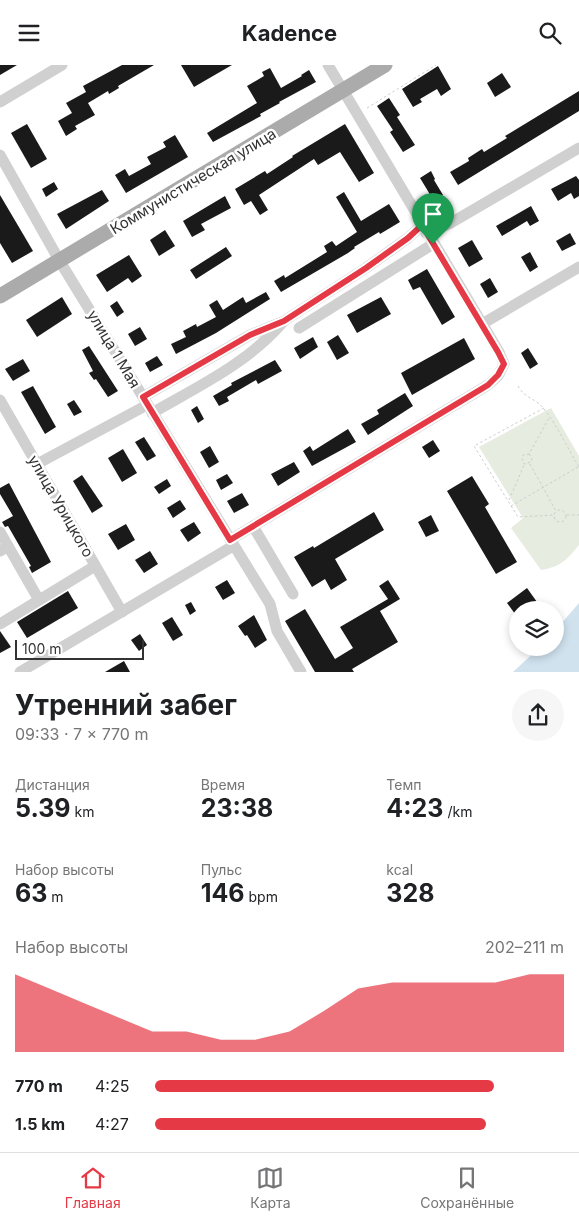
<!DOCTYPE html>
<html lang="ru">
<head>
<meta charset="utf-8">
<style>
	:root { --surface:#fff; --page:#f6f6f6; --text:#202124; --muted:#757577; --line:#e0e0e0; --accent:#e63946 }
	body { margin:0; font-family:Inter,sans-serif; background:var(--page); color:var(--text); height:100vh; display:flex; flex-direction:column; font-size:19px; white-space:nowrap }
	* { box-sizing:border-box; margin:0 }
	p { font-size:16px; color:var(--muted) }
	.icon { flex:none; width:28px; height:28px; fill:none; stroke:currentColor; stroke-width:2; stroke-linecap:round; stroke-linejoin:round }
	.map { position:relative; height:607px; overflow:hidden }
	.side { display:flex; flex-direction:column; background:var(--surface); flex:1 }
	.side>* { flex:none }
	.tools { position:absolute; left:509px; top:536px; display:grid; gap:10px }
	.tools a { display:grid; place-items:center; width:55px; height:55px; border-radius:50%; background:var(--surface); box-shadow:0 2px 8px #0003; font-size:25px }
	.scale { position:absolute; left:15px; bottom:12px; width:129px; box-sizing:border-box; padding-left:5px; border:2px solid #333; border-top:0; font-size:14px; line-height:18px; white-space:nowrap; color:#333; -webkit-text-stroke:4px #fff; paint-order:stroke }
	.pin { position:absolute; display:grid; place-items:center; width:42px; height:42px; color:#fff; margin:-51px -21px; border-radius:50% 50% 50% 0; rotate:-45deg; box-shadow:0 0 5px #0007 }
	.pin .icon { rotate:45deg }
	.round { display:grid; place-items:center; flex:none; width:52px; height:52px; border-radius:26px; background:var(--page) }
	.head { display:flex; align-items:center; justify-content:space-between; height:85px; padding:0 15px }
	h1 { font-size:28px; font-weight:700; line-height:38px }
	.stats { display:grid; grid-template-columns:repeat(3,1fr); gap:8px; height:85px; padding:5px 15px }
	.stats div { display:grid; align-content:center }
	.stats b { font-size:25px; font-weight:700 }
	.stats small { font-size:14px; font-weight:400 }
	.stats p { font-size:14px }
	.chart { height:140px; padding:10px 15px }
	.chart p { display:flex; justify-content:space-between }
	.chart svg { width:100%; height:90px; margin-top:5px; fill:var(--accent); opacity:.7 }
	ul { padding:0 15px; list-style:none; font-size:16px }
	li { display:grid; grid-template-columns:80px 60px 1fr; align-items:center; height:38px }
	li i { height:12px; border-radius:6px; background:var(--accent) }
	header { display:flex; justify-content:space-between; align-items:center; height:65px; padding:0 15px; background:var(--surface); font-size:22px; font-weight:700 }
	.dock { display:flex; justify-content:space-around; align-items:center; height:70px; border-top:1px solid var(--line); background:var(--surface); font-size:14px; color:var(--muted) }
	.dock a { display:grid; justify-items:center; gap:2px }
	.dock .active { color:var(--accent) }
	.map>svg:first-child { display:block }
	.green { fill:#e6ecdf }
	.water { fill:#cfe2ee }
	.building { fill:#1a1a1a }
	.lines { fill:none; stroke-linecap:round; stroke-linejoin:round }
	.path { stroke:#cdcdcd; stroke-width:1; stroke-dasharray:2.5 2.5; stroke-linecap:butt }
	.minor { stroke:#d0d0d0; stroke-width:11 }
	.major { stroke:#ababab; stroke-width:15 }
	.route-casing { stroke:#fff; stroke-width:10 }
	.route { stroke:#e63946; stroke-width:6 }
	.labels { text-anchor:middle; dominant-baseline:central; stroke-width:5; stroke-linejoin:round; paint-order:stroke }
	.street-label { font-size:15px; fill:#333; stroke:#fff }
</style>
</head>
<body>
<header><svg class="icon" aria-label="menu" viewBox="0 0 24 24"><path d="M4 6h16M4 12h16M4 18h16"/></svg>Kadence<svg class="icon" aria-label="search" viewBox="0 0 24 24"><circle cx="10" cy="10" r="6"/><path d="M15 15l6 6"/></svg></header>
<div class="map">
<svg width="579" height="607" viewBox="0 0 579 607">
	<rect width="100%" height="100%" fill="#fff"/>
	<path class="green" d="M551 343 579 391V480C567 495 560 502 541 505L511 463 523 453 479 382Z"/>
	<polygon class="water" points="579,538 579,607 513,607 539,583 555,582 555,566"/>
	<g class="building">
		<polygon points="0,0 17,0 0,10"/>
		<polygon points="122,0 154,0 118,21 119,23 109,29 108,26 88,38 95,50 75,61 77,64 66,71 58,56 72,48 66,38 86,27 83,21"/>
		<polygon points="181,0 232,0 194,22"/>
		<polygon points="438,1 451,24 441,31 437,24 420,34 422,37 413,42 402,24"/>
		<polygon points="270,3 281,23 302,11 301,10 309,5 316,17 279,37 280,38 260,49 261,51 213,77 207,68 257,38 247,21 264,11 262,7"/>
		<polygon points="502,8 511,22 495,32 487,18"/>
		<polygon points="579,26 579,46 458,120 450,107 469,96 468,93 482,84 484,87 507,73 505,71"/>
		<polygon points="389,33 400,50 397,52 415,80 403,87 390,67 393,65 377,41"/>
		<polygon points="27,59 47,94 31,103 11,68"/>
		<polygon points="345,59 374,108 359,117 340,87 318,100 314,94 259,130 268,145 260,150 251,136 244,140 235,124 265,106 267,109 293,92 292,91"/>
		<polygon points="175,70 188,92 126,128 115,110 125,104 129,111 151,99 147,92 166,82 163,77"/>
		<polygon points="431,106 435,114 434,115 443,130 434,136 420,113"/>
		<polygon points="576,111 579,115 579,131 574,134 571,128 558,136 551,124"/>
		<polygon points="54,117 58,124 46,132 42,124"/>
		<polygon points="102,125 109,136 66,164 57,149"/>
		<polygon points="344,127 361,156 389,139 400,157 380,169 379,167 354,182 355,183 348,188 281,227 274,216 284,210 285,213 327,187 324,181 332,176 336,181 357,167 336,132"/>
		<polygon points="0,130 33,186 12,198 0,178"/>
		<polygon points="225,131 231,143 201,159 205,165 192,172 183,156"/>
		<polygon points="531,141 539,156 530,161 527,156 502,171 496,161"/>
		<polygon points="165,165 175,181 159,191 150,175"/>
		<polygon points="570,168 576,179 562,186 556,176"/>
		<polygon points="472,175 483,194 469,202 458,183"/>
		<polygon points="226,182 232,191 196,214 190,205"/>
		<polygon points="530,187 538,202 530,207 521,192"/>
		<polygon points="129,190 142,211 132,218 128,213 107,227 96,210"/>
		<polygon points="427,204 455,252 442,260 420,222 413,225 408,215"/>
		<polygon points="490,213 498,227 488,233 480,219"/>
		<polygon points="266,227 270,234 216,268 176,289 171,279 186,272 183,266 196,259 197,262 216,252 209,240 217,235 223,245 243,232 246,238"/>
		<polygon points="62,232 72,249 37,272 26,255"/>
		<polygon points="381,232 391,249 357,268 347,250"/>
		<polygon points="117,236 124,247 117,252 110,241"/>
		<polygon points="140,262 147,274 135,281 128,269"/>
		<polygon points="338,270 349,288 337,295 327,277"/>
		<polygon points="313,272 318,282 300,294 294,283"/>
		<polygon points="464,273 475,294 412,330 401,308"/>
		<polygon points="89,281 118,326 108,332 96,314 94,315 89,308 93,306 82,285"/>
		<polygon points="528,283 538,299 530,304 521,288"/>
		<polygon points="157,291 163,300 150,307 145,298"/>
		<polygon points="23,294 30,306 13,316 5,304"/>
		<polygon points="275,295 282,306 258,319 256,315 227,332 229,336 219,341 213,331 232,320 231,318"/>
		<polygon points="33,321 56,362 45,369 21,327"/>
		<polygon points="405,328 413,341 368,370 361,359 379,349 377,345"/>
		<polygon points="74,335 82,347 74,351 67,339"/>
		<polygon points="197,341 204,354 198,358 191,345"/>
		<polygon points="348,364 356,377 312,401 303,386 310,381 313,386"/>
		<polygon points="144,372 156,391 147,396 135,377"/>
		<polygon points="433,375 440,386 429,393 422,382"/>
		<polygon points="210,381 219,397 209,403 200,387"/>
		<polygon points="123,384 137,408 122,417 108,393"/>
		<polygon points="294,397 300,407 278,421 271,409"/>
		<polygon points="227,409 233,418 221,425 216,415"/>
		<polygon points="82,410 103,441 92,448 73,416"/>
		<polygon points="472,411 489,439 485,442 517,497 496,509 447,426"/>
		<polygon points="167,414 171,421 159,429 154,422"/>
		<polygon points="9,418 51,497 32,508 29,502 31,501 8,461 5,462 2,457 13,451 0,429 0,423"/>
		<polygon points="242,428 249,440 234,448 227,436"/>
		<polygon points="180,435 186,444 173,453 167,443"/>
		<polygon points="374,447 384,465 335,494 347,515 331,525 325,514 312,522 294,492 313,481 314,483"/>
		<polygon points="431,450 439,466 426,472 418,457"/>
		<polygon points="194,457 201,468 188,477 180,465"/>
		<polygon points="126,459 135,475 118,485 108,469"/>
		<polygon points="150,486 158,499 144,508 135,495"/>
		<polygon points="227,515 235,528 223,535 215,522"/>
		<polygon points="388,515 400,534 380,546 398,577 352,604 354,607 315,607 285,556 305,544 335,594 353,583 340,562 388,534 379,521"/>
		<polygon points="527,523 537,537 526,545 518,545 518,553 507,538"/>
		<polygon points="68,526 78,543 27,573 17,557"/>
		<polygon points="191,537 196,546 190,550 185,540"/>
		<polygon points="254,550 267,575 255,583 247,570 245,571 238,561"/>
		<polygon points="172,552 183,570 173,576 162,558"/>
		<polygon points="0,566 11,582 0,588"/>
		<polygon points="140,569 147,580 139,586 131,575"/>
		<polygon points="124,596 130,607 105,607"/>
	</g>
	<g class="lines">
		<g class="path">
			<polyline points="367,43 436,0"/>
			<path d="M518 321C525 334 536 333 544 344 557 360 568 384 579 402"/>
			<polyline points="544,343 474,381 518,452 554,450"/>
			<polyline points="529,389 532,393 531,397 524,399 522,395 523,390 529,389 549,353"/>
			<polyline points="530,399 556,446"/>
			<polyline points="509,435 524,400"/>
			<polyline points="511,441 578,402"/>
			<circle cx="560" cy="451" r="6"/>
			<polyline points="567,450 579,450"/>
		</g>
		<g class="minor">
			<polyline points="0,37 62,0"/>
			<polyline points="0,90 59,195 270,539 277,566 301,607"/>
			<polyline points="426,168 449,159 579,83"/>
			<polyline points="482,259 579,202"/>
			<polyline points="299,263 433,179"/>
			<polyline points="143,332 250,270 284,256 366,203 408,173 422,160"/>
			<polyline points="0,335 122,547"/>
			<path d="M152 348C199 321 248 298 283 257"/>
			<polyline points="37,399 147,340"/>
			<polyline points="253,461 293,529"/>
			<polyline points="0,467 8,481 0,486"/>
			<polyline points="230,475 488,320 498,311 504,299 499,287 328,0"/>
			<polyline points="8,481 39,535"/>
			<polyline points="0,559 95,501"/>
			<polyline points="20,607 233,481"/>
		</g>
		<polyline class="major" points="0,231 385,0"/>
	</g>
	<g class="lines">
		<g class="route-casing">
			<polygon id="route" points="422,160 498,287 504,299 498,310 488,320 230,475 143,332 250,270 284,256 366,203 408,173"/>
		</g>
		<use href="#route" class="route"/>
	</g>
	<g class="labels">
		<g class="street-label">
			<text transform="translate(193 116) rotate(-31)">Коммунистическая улица</text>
			<text transform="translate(114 284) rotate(59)">улица 1 Мая</text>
			<text transform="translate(61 441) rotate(60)">улица Урицкого</text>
		</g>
	</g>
</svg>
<div class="tools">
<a><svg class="icon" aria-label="layers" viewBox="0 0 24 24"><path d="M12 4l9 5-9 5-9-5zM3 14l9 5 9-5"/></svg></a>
</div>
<div class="scale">100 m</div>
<div class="pin" style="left:433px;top:179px;background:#1e9e55"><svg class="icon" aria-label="arrive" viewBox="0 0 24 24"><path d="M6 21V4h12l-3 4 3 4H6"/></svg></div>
</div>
<section class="side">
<div class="head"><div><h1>Утренний забег</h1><p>09:33 · 7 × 770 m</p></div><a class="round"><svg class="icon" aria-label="share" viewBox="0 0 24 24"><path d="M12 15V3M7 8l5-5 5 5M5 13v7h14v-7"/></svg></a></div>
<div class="stats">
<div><p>Дистанция</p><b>5.39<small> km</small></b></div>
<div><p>Время</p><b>23:38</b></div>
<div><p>Темп</p><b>4:23<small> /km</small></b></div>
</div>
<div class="stats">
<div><p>Набор высоты</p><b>63<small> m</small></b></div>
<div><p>Пульс</p><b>146<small> bpm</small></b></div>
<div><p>kcal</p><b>328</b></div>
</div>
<div class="chart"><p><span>Набор высоты</span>202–211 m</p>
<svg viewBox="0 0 160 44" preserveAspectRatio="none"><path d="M0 44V6L10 13L20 20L30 27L40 34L50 34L60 38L70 38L80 34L90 24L100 13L110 10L120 10L130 10L140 10L150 6L160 6V44z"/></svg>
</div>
<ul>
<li><b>770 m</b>4:25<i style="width:83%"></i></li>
<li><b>1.5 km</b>4:27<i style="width:81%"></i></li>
</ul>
</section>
<nav class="dock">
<a class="active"><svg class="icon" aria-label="home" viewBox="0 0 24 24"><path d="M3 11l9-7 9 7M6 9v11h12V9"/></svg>Главная</a>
<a><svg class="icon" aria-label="map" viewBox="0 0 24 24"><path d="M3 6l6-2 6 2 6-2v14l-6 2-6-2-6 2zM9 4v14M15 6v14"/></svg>Карта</a>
<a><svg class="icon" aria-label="saved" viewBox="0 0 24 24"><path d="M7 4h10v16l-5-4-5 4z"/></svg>Сохранённые</a>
</nav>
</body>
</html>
